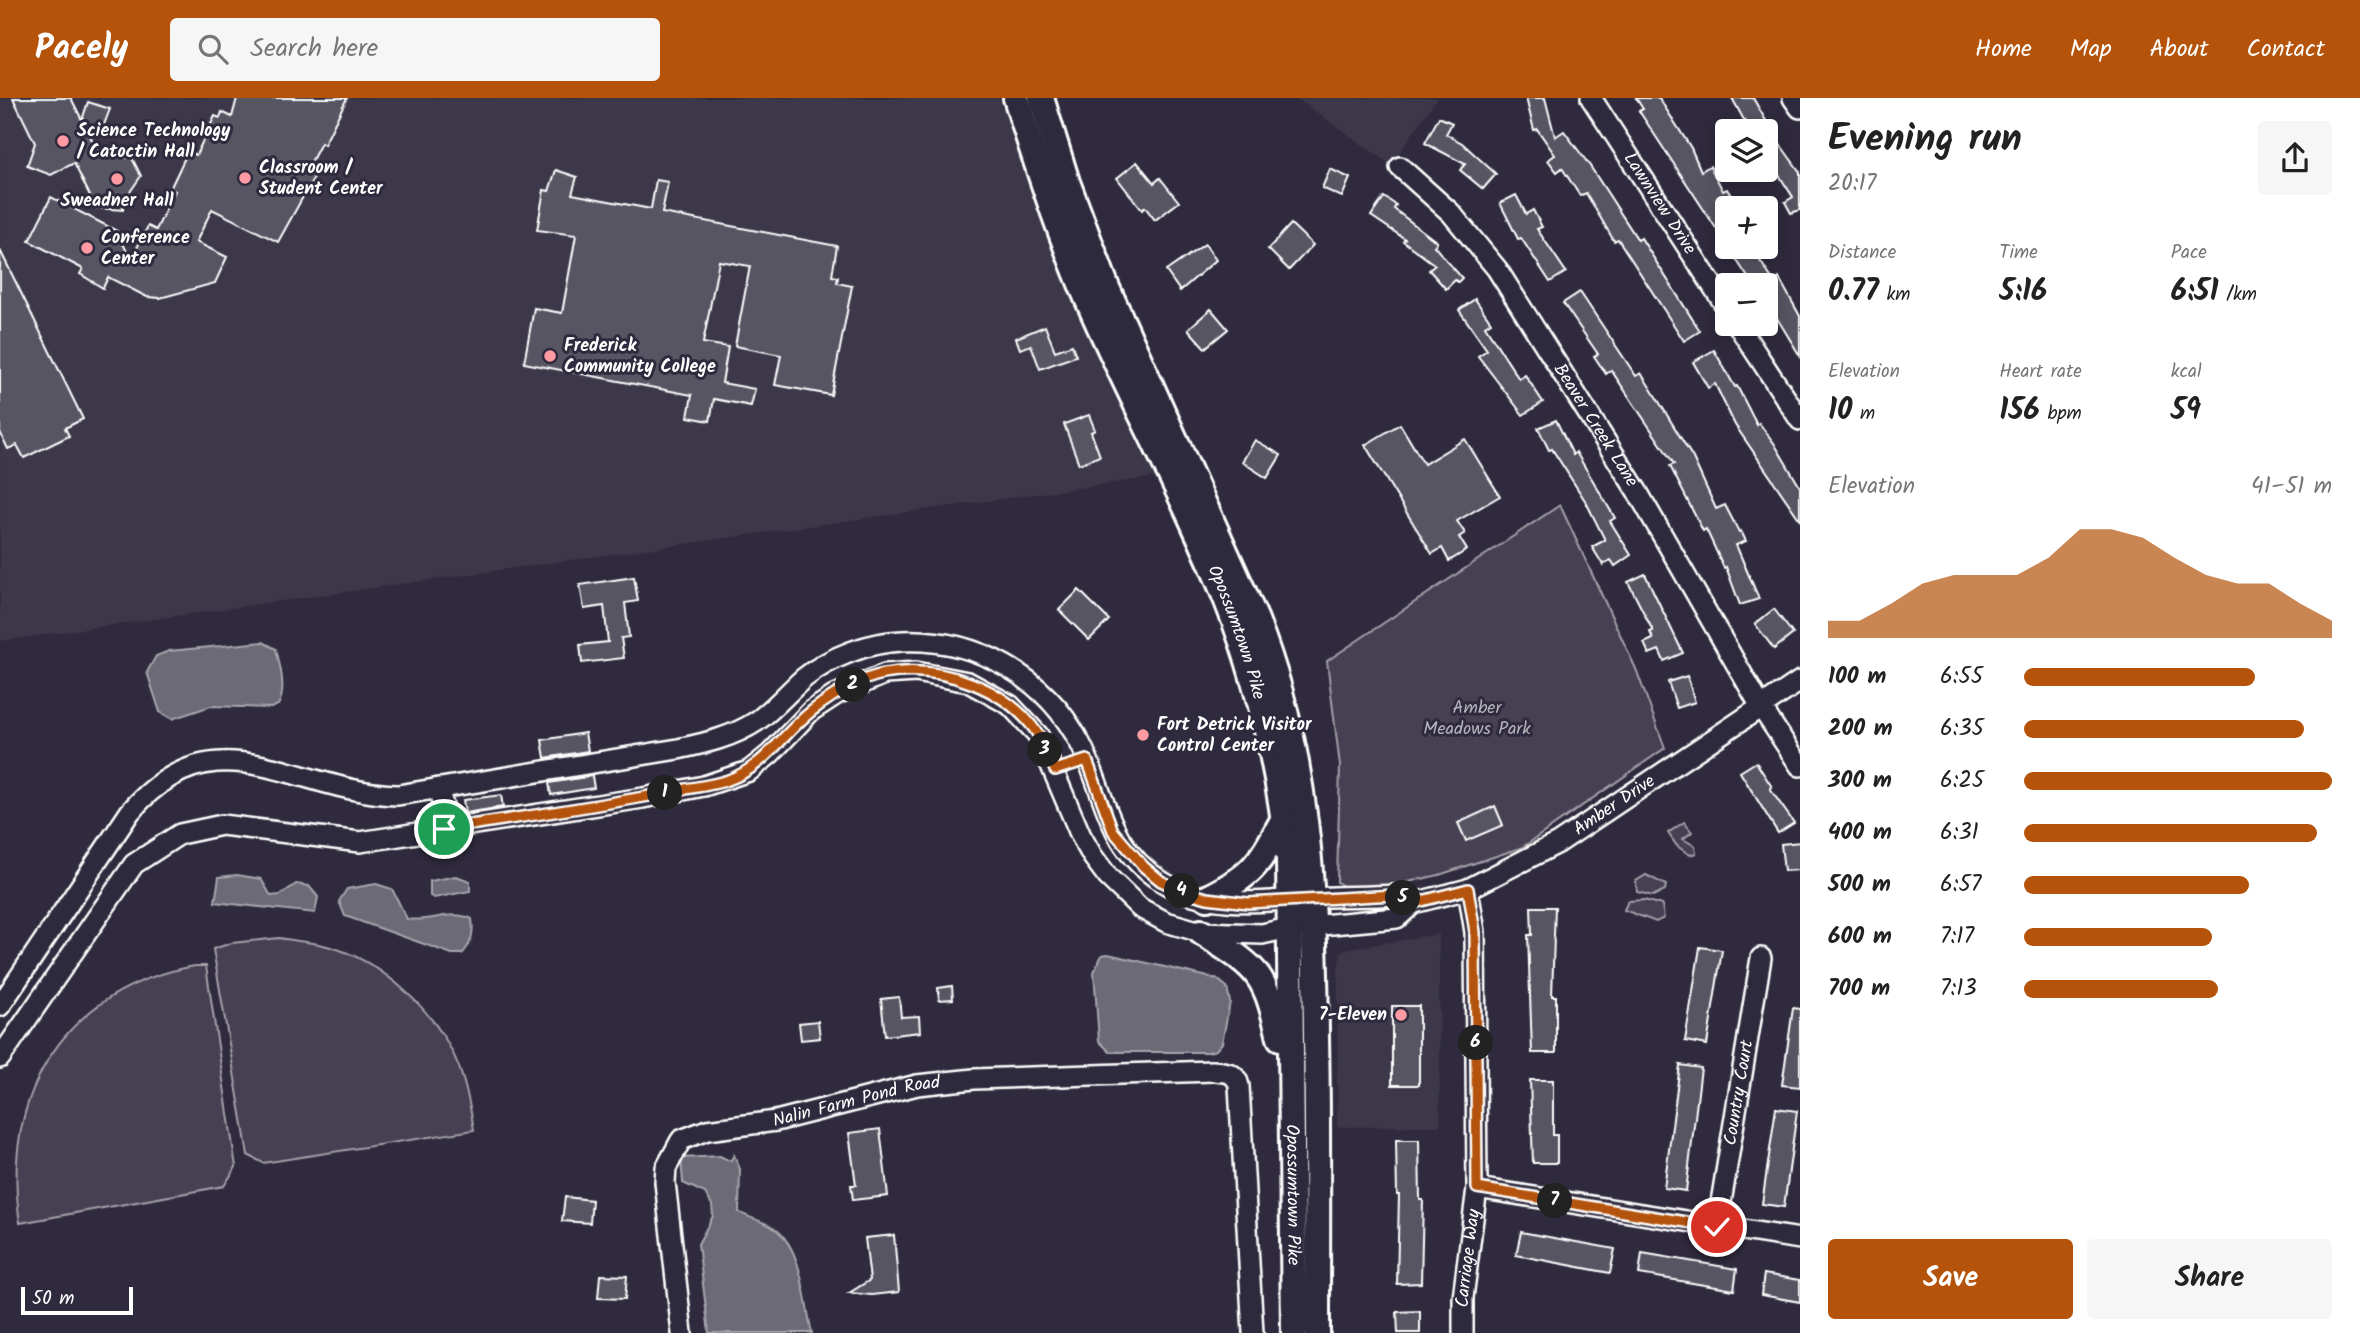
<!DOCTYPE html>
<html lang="en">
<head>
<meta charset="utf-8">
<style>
	:root { --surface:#fff; --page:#f6f6f6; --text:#222; --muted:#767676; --accent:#b45309 }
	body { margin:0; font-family:Kalam,sans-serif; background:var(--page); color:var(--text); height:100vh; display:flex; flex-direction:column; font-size:26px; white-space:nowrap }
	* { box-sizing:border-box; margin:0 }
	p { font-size:23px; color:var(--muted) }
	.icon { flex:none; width:38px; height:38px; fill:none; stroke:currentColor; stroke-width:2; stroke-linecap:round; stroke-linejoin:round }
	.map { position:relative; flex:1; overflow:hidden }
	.side { display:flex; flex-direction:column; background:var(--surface); width:560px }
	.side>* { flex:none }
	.tools { position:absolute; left:1715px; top:21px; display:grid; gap:14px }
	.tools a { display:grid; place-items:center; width:63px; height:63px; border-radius:7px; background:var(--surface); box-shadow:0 4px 18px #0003; font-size:35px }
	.scale { position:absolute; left:21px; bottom:18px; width:112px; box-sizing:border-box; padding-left:7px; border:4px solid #fff; border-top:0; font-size:19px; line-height:24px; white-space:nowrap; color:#fff; -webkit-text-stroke:5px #2f2a3d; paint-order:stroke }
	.pin { position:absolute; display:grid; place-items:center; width:60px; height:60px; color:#fff; margin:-30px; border:4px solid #fff; border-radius:50%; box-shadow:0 2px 7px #0007 }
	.km { position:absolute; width:35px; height:35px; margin:-18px; border-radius:50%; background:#222; color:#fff; font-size:19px; line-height:35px; text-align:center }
	.round { display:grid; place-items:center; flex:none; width:74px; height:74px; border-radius:7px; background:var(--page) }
	.summary { display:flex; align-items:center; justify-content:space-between; height:119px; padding:0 28px }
	h1 { font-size:38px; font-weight:700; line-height:52px }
	.figures { display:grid; grid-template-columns:repeat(3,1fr); gap:10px; height:119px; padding:7px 28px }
	.figures div { display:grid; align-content:center }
	.figures b { font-size:30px; font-weight:700 }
	.figures small { font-size:19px; font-weight:400 }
	.figures p { font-size:19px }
	.chart { height:196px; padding:14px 28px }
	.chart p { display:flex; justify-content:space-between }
	.chart svg { width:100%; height:126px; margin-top:7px; fill:var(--accent); opacity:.7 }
	.primary-button { display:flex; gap:14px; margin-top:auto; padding:14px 28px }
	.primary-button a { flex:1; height:80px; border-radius:7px; background:var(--accent); color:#fff; font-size:28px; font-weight:700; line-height:80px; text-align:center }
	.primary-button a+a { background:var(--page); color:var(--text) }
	ul { padding:0 28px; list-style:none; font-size:23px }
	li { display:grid; grid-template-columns:112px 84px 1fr; align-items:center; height:52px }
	li i { height:18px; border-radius:9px; background:var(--accent) }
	header { display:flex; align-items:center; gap:42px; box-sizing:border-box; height:98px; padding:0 35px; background:var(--accent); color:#fff }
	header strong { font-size:33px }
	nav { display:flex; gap:38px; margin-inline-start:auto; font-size:24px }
	.search { width:490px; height:63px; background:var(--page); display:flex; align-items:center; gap:18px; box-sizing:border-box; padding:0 24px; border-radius:7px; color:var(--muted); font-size:26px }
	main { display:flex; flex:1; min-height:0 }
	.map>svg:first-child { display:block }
	.built { fill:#3c3749 }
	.green { fill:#464152; stroke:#a2a0a8; stroke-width:2 }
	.water { fill:#6d6a77; stroke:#a7a6ad; stroke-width:2 }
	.building { fill:#595564; stroke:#fff; stroke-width:2 }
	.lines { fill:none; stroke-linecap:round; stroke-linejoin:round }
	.minor-casing { stroke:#fff; stroke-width:24 }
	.major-casing { stroke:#fff; stroke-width:30 }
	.minor { stroke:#2f2a3d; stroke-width:19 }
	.major { stroke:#2f2a3d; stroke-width:24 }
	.route-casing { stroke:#fff; stroke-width:14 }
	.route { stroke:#b45309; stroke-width:9 }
	.poi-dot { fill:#ff9aa2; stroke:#2f2a3d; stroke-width:2.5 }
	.labels { text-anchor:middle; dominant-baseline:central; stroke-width:6; stroke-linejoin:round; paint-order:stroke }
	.poi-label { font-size:18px; font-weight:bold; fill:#fff; stroke:#2f2a3d; text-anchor:start }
	.street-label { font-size:18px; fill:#fff; stroke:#2f2a3d }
	.park-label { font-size:18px; fill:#b5b3ba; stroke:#2f2a3d }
</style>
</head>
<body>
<header>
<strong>Pacely</strong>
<div class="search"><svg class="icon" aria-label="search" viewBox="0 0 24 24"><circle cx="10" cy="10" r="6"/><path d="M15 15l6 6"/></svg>Search here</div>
<nav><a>Home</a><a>Map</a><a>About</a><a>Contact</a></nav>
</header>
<main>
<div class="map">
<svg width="1800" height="1235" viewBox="0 0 1800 1235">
	<rect width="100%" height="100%" fill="#2f2a3d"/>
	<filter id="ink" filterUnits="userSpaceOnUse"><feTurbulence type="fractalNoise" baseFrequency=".0143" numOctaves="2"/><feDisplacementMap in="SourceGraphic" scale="14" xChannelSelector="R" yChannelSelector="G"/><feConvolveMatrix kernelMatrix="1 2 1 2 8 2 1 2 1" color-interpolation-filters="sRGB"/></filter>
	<g filter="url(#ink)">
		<g class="built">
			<polygon points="0,0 999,0 1042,122 1156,379 0,543"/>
			<polygon points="1296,0 1437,0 1391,67"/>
			<polygon points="1439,836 1440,1028 1337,1029 1338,869 1342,852"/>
		</g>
		<g class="green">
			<polygon points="1560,407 1636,571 1665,650 1523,749 1439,777 1355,796 1337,784 1340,668 1327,563"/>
			<polygon points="1684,724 1692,734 1683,741 1695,748 1696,755 1690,757 1677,748 1668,735"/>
			<polygon points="1646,777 1666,787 1665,792 1653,798 1637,794 1636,783"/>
			<polygon points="1644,802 1662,807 1664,820 1656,824 1624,812 1628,803"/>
			<path d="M279 840C295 843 312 844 327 848 382 862 439 916 459 969 466 989 471 1011 474 1032L263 1065 248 1057 213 851 232 845Z"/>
			<path d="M195 868H206L236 1069 224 1088 20 1125C0 995 66 890 195 868Z"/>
		</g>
		<g class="water">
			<path d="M263 544 276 551C280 567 287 593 278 607L271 610 211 608 172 621 160 614 147 574 156 558 169 553Z"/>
			<polygon points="237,777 261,781 271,798 280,797 296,786 309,788 318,799 315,815 215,804 219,779"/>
			<polygon points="456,778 470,783 470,793 434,800 430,798 430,783"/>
			<path d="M376 786 392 791 407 821C430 825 450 811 472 821 474 834 471 847 462 856H452L345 818 339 803 347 791Z"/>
			<polygon points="1108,856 1217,881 1227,889 1230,904 1222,945 1216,952 1208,954 1110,954 1099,943 1094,874 1102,857"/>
			<path d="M734 1057 740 1071 739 1114C749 1120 759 1122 769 1127 803 1144 804 1202 812 1235H709L698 1146 713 1118 712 1107 705 1095 683 1085 681 1060 720 1058 730 1063Z"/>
		</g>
		<g class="building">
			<polygon points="13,0 71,0 82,22 88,4 110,11 102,32 84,26 100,58 132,60 141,78 123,104 123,112 96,110 74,65 51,77 27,68 35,45"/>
			<polygon points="237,0 347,0 324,47 321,45 310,66 319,70 278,144 212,111 196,144 227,159 215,185 160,200 147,199 108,179 103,190 80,176 83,171 29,143 51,99 117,133 131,162 148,128 156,132 175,93 170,91 188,53 196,57 215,18 220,20 222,14 232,19"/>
			<polygon points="1526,0 1545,0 1555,39 1564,33 1590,68 1638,142 1641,140 1700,233 1684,243 1618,141 1614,143 1586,95 1580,98 1562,70 1557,74 1548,62 1555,57 1537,31 1534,32"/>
			<polygon points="1636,0 1659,0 1691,50 1701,73 1710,68 1723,93 1727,91 1735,104 1727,108 1727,147 1639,13 1643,11"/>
			<polygon points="1732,0 1753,0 1777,42 1800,74 1800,112 1791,115 1785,104 1793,99 1766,57 1766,33 1750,33"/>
			<polygon points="1439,19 1452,25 1446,36 1462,45 1496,76 1483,91 1460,72 1465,66 1425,45"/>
			<polygon points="1137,64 1154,85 1160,80 1179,104 1155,122 1145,109 1142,112 1117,80"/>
			<polygon points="1330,71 1350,80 1342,99 1322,90"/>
			<polygon points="556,72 577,79 572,96 651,111 656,82 668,84 662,115 837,148 832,178 838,179 837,185 852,188 831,297 775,287 781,257 735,248 750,168 719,163 703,245 728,249 722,285 755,291 751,308 714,301 710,323 688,319 692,297 524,265 534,210 562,215 576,137 537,132 544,92 549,93"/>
			<polygon points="1516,97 1526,116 1533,112 1542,129 1537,131 1566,174 1550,184 1521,140 1518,141 1500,105"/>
			<polygon points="1384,99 1396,107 1394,111 1437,144 1434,148 1462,180 1458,184 1455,182 1446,191 1429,172 1435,167 1403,143 1405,141 1371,118"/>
			<polygon points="1291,126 1313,147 1289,172 1268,151"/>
			<polygon points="1205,146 1216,162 1180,193 1166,173"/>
			<polygon points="1728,149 1751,149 1774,184 1779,180 1800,218 1800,258 1766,202 1766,187 1753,187"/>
			<polygon points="0,152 83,321 65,330 69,338 24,360 17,347 8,351 0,334"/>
			<polygon points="1580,194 1636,278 1641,275 1658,302 1693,360 1716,411 1725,407 1739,434 1741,433 1746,443 1736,447 1759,501 1740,507 1726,469 1724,470 1706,431 1703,433 1670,368 1674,366 1611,272 1606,276 1594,258 1598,256 1563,205"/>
			<polygon points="1475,201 1491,224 1485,228 1519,281 1525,277 1543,304 1523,317 1478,258 1487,252 1459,212"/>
			<polygon points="1211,211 1228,231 1205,250 1188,231"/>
			<polygon points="1045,228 1055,253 1072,247 1076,258 1040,271 1031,247 1020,251 1016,240"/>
			<polygon points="1714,252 1735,289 1737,288 1757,327 1759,325 1774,345 1800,389 1800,422 1735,327 1715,286 1708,290 1693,264"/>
			<polygon points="1089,317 1095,332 1091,334 1100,358 1079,366 1064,326"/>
			<polygon points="1556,322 1573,357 1576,354 1615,420 1610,423 1631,457 1615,468 1611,462 1603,467 1592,449 1605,442 1586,404 1552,351 1549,352 1538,330"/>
			<polygon points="1400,326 1424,366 1465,341 1500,398 1457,423 1465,435 1459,439 1467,452 1449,463 1442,450 1432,456 1365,347"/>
			<polygon points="1255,342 1281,357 1267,380 1242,364"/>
			<polygon points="1645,476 1683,555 1664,563 1659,552 1649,556 1644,545 1653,541 1650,534 1653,533 1628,484"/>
			<polygon points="634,479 638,503 625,505 629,539 621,540 624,560 582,565 580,547 608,544 604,508 584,511 580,487"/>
			<polygon points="1079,492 1109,522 1089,542 1059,512"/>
			<polygon points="1774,511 1793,536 1774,551 1755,526"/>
			<polygon points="1687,578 1695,604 1677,610 1668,584"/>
			<polygon points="585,635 588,653 545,660 542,642"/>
			<polygon points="1756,664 1772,689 1770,691 1794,725 1778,735 1740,674"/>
			<polygon points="592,678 594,690 551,697 549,685"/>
			<polygon points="501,697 503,709 465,715 463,702"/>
			<polygon points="1495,708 1503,727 1466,743 1458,725"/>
			<polygon points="1800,744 1800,772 1784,773 1781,746"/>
			<polygon points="1531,809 1555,809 1552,898 1556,898 1556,955 1532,955 1528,837 1532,837"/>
			<polygon points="1700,849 1722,852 1707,947 1685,943"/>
			<polygon points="952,888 953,901 939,902 938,890"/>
			<polygon points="899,899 901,919 919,918 920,934 885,938 881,901"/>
			<rect x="1392" y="908" width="27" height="79"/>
			<polygon points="1793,910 1800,911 1800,989 1782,987"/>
			<polygon points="818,923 820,940 801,942 799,925"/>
			<polygon points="1680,967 1701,970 1686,1093 1664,1090"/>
			<polygon points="1530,982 1553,982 1553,1037 1557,1037 1557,1065 1533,1065"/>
			<polygon points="1776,1010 1797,1013 1784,1109 1762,1106"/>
			<polygon points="880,1031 888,1098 853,1102 851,1087 856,1087 849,1035"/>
			<polygon points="1396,1042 1419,1042 1420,1102 1423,1102 1421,1185 1397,1186 1399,1097 1397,1097"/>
			<polygon points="565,1099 592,1102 590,1125 562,1123"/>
			<polygon points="1521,1134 1615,1151 1610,1175 1516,1157"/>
			<polygon points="894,1137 899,1194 872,1197 849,1195 870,1182 865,1140"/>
			<polygon points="1642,1155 1737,1171 1734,1192 1639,1176"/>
			<polygon points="1764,1176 1800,1182 1800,1204 1761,1197"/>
			<polygon points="600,1177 627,1178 625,1201 598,1200"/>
			<polygon points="1420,1213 1420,1235 1398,1235 1397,1214"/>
		</g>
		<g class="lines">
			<g class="minor-casing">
				<g id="minor">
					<path id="s1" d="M1591 0 1727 210"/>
					<polyline points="1793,0 1800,10"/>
					<path id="s2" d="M1400 69 1451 115 1497 171 1637 393 1761 609 1800 668"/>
					<polyline points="1737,226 1800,322"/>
					<polyline points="438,690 445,714 444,731"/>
					<path d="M0 908 130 714C216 613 295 695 398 697L678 651C706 645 733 639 757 623 774 611 788 594 804 580 830 559 869 544 902 543 976 540 1045 578 1080 645 1107 696 1105 747 1161 783 1205 811 1262 804 1311 800 1339 798 1367 799 1395 797L1414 805"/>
					<path id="s3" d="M0 960 134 766 180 736 222 727 360 744 643 700 704 688 749 673 770 656 811 613 837 596 885 576 916 574 968 584 1010 607 1038 637 1081 738 1093 759 1108 779 1140 810 1166 824 1201 834 1262 836 1289 830 1397 820 1414 805 1468 791 1558 745 1800 583"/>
					<polyline points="1477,1090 1800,1141"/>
					<path id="s4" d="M1717 1129 1761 860"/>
					<path id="s5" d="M682 1235 665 1084 666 1070 681 1042 707 1032 776 1023 917 987 974 981 1213 973C1227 974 1236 974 1239 988L1253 1235"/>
					<path id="s6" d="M1463 1235V1200L1477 1090 1475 834 1468 791"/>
				</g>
			</g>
			<g class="major-casing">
				<g id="major">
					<path id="s7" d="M1016 0C1037 68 1059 135 1087 200 1131 302 1186 400 1227 503 1259 584 1279 675 1289 761L1294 1235"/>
					<path d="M1041 0 1067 84 1107 190 1256 522C1309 656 1315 796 1316 939 1318 1037 1317 1136 1317 1235"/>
					<path d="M1207 800C1254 777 1259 766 1284 720"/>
					<path d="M1201 834C1259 872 1264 872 1280 940"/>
				</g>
			</g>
			<use href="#minor" class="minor"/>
			<use href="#major" class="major"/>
		</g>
	</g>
	<g class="lines" filter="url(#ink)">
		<g class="route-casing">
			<path id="route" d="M444 731C522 719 599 708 676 693 693 689 711 688 728 682 765 669 783 635 813 612 834 596 858 581 884 576 939 566 1008 589 1039 638 1045 649 1050 661 1055 672L1087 662 1113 733 1144 769 1161 783 1182 793 1207 800 1248 805 1395 797 1414 805 1468 791 1475 834 1477 1090 1717 1129"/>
		</g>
		<use href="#route" class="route"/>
	</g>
	<g class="poi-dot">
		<circle cx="63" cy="43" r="7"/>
		<circle cx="245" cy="80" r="7"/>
		<circle cx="117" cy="81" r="7"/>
		<circle cx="87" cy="150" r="7"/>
		<circle cx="550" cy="258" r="7"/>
		<circle cx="1143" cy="637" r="7"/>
		<circle cx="1401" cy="917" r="7"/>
	</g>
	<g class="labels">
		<g class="poi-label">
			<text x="77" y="33">Science Technology<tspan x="77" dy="21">/ Catoctin Hall</tspan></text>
			<text x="259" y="70">Classroom /<tspan x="259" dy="21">Student Center</tspan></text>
			<text x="117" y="103" text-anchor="middle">Sweadner Hall</text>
			<text x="101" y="140">Conference<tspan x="101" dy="21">Center</tspan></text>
			<text x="564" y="248">Frederick<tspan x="564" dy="21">Community College</tspan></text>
			<text x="1157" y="627">Fort Detrick Visitor<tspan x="1157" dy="21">Control Center</tspan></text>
			<text x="1387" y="917" text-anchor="end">7-Eleven</text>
		</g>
		<g class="street-label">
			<text stroke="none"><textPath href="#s1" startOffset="126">Lawnview Drive</textPath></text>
			<text stroke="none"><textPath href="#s2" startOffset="326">Beaver Creek Lane</textPath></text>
			<text stroke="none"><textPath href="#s7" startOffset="579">Opossumtown Pike</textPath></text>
			<text stroke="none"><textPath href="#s3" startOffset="1925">Amber Drive</textPath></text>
			<text stroke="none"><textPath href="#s4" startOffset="136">Country Court</textPath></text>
			<text stroke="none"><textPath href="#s5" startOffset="378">Nalin Farm Pond Road</textPath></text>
			<text stroke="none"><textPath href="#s7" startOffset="1148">Opossumtown Pike</textPath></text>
			<text stroke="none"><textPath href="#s6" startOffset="75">Carriage Way</textPath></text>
		</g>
		<g class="park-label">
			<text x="1477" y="610">Amber<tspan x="1477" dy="21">Meadows Park</tspan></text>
		</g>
	</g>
</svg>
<div class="tools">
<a><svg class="icon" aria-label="layers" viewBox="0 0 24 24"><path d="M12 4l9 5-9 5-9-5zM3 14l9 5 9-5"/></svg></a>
<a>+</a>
<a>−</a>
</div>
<div class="scale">50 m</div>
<div class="pin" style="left:444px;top:731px;background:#1e9e55"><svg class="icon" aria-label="arrive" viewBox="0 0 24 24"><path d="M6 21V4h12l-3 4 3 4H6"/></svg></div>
<div class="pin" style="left:1717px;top:1129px;background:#d93025"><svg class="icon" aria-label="check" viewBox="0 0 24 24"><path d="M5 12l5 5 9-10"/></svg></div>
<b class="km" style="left:665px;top:695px">1</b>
<b class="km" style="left:853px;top:587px">2</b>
<b class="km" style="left:1045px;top:652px">3</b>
<b class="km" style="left:1182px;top:793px">4</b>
<b class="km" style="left:1403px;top:800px">5</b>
<b class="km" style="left:1476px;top:945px">6</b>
<b class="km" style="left:1555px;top:1103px">7</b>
</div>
<section class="side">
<div class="summary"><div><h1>Evening run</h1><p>20:17</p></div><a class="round"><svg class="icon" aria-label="share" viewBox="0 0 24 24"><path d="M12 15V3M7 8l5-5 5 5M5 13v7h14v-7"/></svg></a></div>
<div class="figures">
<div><p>Distance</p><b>0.77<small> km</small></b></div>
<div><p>Time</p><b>5:16</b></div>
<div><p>Pace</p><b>6:51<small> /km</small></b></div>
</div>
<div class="figures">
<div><p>Elevation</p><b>10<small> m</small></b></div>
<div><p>Heart rate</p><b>156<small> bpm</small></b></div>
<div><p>kcal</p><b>59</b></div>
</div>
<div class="chart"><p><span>Elevation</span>41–51 m</p>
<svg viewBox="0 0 160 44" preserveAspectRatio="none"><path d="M0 44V38L10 38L20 32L30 25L40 22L50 22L60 22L70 16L80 6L90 6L100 9L110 16L120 22L130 25L140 25L150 32L160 38V44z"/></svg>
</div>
<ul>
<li><b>100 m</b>6:55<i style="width:75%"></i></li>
<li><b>200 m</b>6:35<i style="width:91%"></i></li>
<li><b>300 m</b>6:25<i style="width:100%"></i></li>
<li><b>400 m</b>6:31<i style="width:95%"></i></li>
<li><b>500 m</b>6:57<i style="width:73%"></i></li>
<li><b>600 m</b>7:17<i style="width:61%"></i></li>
<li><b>700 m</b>7:13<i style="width:63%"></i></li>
</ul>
<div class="primary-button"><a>Save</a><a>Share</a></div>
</section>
</main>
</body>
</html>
